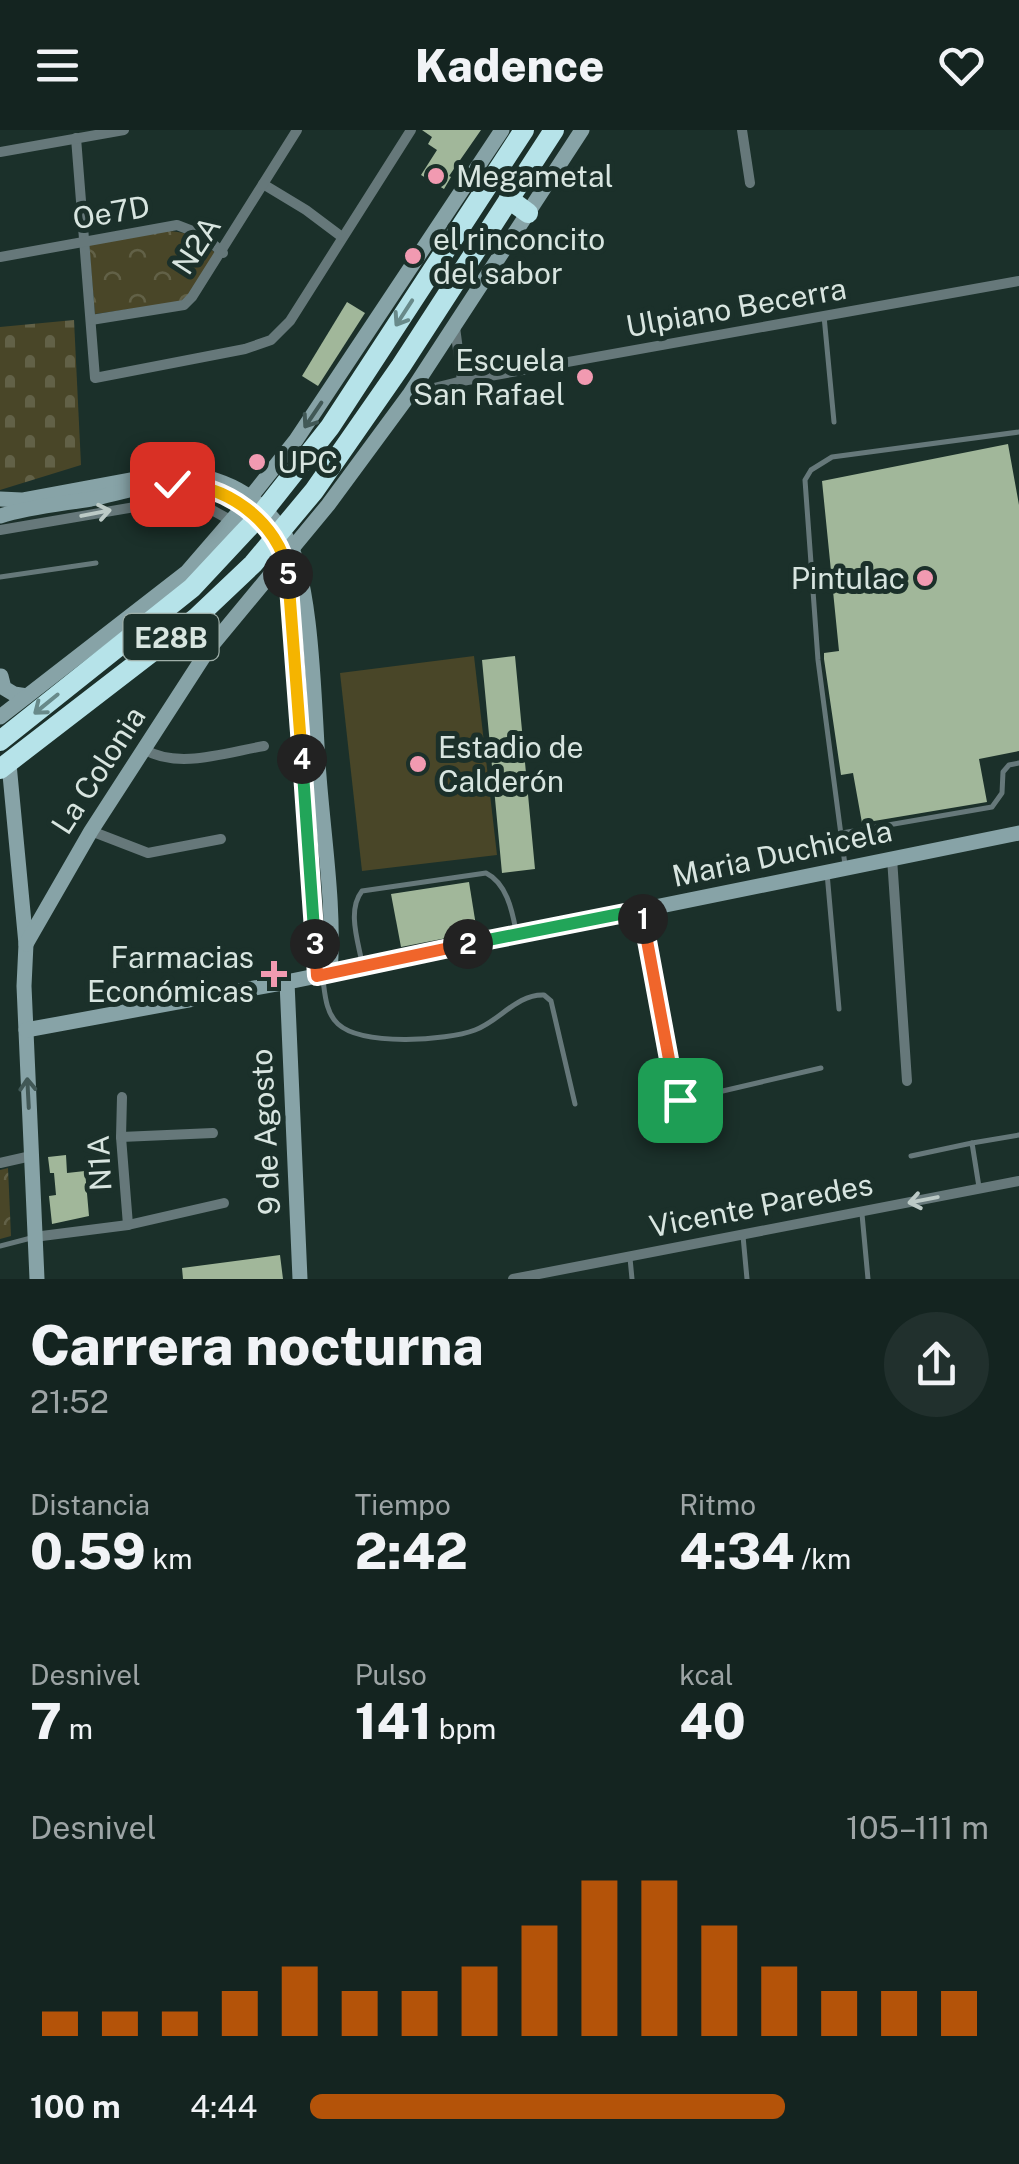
<!DOCTYPE html>
<html lang="es">
<head>
<meta charset="utf-8">
<style>
	:root { --surface:#142420; --page:#21302d; --text:#f1f3f6; --muted:#9da4a5; --accent:#b45309 }
	body { margin:0; font-family:"Public Sans",sans-serif; background:var(--page); color:var(--text); height:100vh; display:flex; flex-direction:column; font-size:38px; white-space:nowrap }
	* { box-sizing:border-box; margin:0 }
	p { font-size:32px; color:var(--muted) }
	.icon { flex:none; width:55px; height:55px; fill:none; stroke:currentColor; stroke-width:2; stroke-linecap:round; stroke-linejoin:round }
	.map { position:relative; height:1149px; overflow:hidden }
	.details { display:flex; flex-direction:column; background:var(--surface); flex:1 }
	.details>* { flex:none }
	.pin { position:absolute; display:grid; place-items:center; width:85px; height:85px; color:#fff; margin:-42px; border-radius:20px; box-shadow:0 5px 15px #0006 }
	.km { position:absolute; width:50px; height:50px; margin:-25px; border-radius:50%; background:#222; color:#fff; font-size:28px; line-height:50px; text-align:center }
	.round { display:grid; place-items:center; flex:none; width:105px; height:105px; border-radius:52px; background:var(--page) }
	.head { display:flex; align-items:center; justify-content:space-between; height:170px; padding:0 30px }
	h1 { font-size:55px; font-weight:800; line-height:75px }
	.metrics { display:grid; grid-template-columns:repeat(3,1fr); gap:15px; height:170px; padding:10px 30px }
	.metrics div { display:grid; align-content:center }
	.metrics b { font-size:50px; font-weight:800 }
	.metrics small { font-size:28px; font-weight:400 }
	.metrics p { font-size:28px }
	.chart { height:280px; padding:20px 30px }
	.chart p { display:flex; justify-content:space-between }
	.chart svg { width:100%; height:180px; margin-top:10px; stroke:var(--accent); stroke-width:6 }
	ul { padding:0 30px; list-style:none; font-size:32px }
	li { display:grid; grid-template-columns:160px 120px 1fr; align-items:center; height:75px }
	li i { height:25px; border-radius:12px; background:var(--accent) }
	header { display:flex; justify-content:space-between; align-items:center; height:130px; padding:0 30px; background:var(--surface); font-size:45px; font-weight:800 }
	.map>svg:first-child { display:block }
	.green { fill:#494628 }
	.cemetery { fill:url(#cemetery-stones) }
	.park { fill:url(#park-crowns) }
	.building { fill:#a1b79a }
	.lines { fill:none; stroke-linecap:round; stroke-linejoin:round }
	.lane { stroke:#66787a; stroke-width:5 }
	.street { stroke:#66787a; stroke-width:10 }
	.secondary { stroke:#87a3a7; stroke-width:15 }
	.highway { stroke:#b6e3e9; stroke-width:20 }
	.oneway { stroke:#688a8a }
	.oneway2 { stroke:#415856 }
	.oneway3 { stroke:#bccac6 }
	.split-1-casing { stroke:#fff; stroke-width:20 }
	.split-2-casing { stroke:#fff; stroke-width:20 }
	.split-3-casing { stroke:#fff; stroke-width:20 }
	.split-4-casing { stroke:#fff; stroke-width:20 }
	.split-5-casing { stroke:#fff; stroke-width:20 }
	.split-6-casing { stroke:#fff; stroke-width:20 }
	.split-1 { stroke:#f0652b; stroke-width:12 }
	.split-2 { stroke:#22a559; stroke-width:12 }
	.split-3 { stroke:#f0652b; stroke-width:12 }
	.split-4 { stroke:#22a559; stroke-width:12 }
	.split-5 { stroke:#f5b400; stroke-width:12 }
	.split-6 { stroke:#f5b400; stroke-width:12 }
	.poi-dot { fill:#f19ab1; stroke:#1b302a; stroke-width:4 }
	.labels { text-anchor:middle; dominant-baseline:central; stroke-width:10; stroke-linejoin:round; paint-order:stroke }
	.shield { fill:#1b302a; stroke:#9fafa9; stroke-width:2.5 }
	.shield-label { font-size:28px; font-weight:bold; fill:#d8e5e0 }
	.poi-label { font-size:30px; fill:#d8e5e0; stroke:#1b302a; text-anchor:start }
	.street-label { font-size:30px; fill:#d8e5e0; stroke:#1b302a }
</style>
</head>
<body>
<header><svg class="icon" aria-label="menu" viewBox="0 0 24 24"><path d="M4 6h16M4 12h16M4 18h16"/></svg>Kadence<svg class="icon" aria-label="heart" viewBox="0 0 24 24"><path d="M12 20l-8-8c-3-5 5-10 8-4 3-6 11-1 8 4z"/></svg></header>
<div class="map">
<svg width="1019" height="1149" viewBox="0 0 1019 1149">
	<defs>
		<pattern id="cemetery-stones" width="16" height="16" patternUnits="userSpaceOnUse" patternTransform="scale(2.5)"><rect width="16" height="16" fill="#494628"/><path d="M2 7V4a2 2 0 0 1 4 0v3zM10 15v-3a2 2 0 0 1 4 0v3z" fill="#626147"/></pattern>
		<pattern id="park-crowns" width="20" height="18" patternUnits="userSpaceOnUse" patternTransform="scale(2.5)"><rect width="20" height="18" fill="#494628"/><path d="M2 6a3 3 0 1 1 6 0M12 15a3 3 0 1 1 6 0" fill="none" stroke="#626147"/></pattern>
	</defs>
	<rect width="100%" height="100%" fill="#1b302a"/>
	<polygon class="green" points="474,526 497,725 362,741 340,543"/>
	<polygon class="cemetery" points="74,190 81,335 0,360 0,197"/>
	<g class="park">
		<path d="M168 101C190 102 201 109 217 125L189 165 180 172 95 184 89 115Z"/>
		<polygon points="8,1038 11,1106 0,1109 0,1040"/>
	</g>
	<g class="building">
		<polygon points="422,0 481,0 449,46 451,47 444,59 421,45 437,20 428,14 432,7"/>
		<polygon points="347,172 365,183 318,256 302,246"/>
		<polygon points="1008,314 1019,375 1019,621 979,629 987,672 862,693 853,643 841,645 824,529 824,523 839,521 822,351"/>
		<polygon points="515,526 535,739 502,743 482,530"/>
		<polygon points="469,752 477,802 401,817 391,764"/>
		<polygon points="66,1025 67,1043 85,1041 89,1086 52,1094 49,1066 56,1065 54,1043 50,1043 48,1027"/>
		<polygon points="280,1125 283,1149 183,1149 182,1138"/>
	</g>
	<g class="lines">
		<g class="lane">
			<polyline points="824,186 834,292"/>
			<polyline points="0,447 96,433"/>
			<polyline points="842,703 992,677 1002,663 1003,642 1009,635 1019,633"/>
			<polyline points="845,735 818,530 805,350 811,340 832,327 1019,302"/>
			<polyline points="827,743 839,879"/>
			<polyline points="641,782 677,967 684,970 821,938"/>
			<path d="M362 833C358 811 347 780 362 761L486 743C506 753 512 779 516 801"/>
			<path d="M323 850C325 865 326 883 338 894 362 916 446 911 475 900 500 891 516 864 544 865L551 871 575 974"/>
			<polyline points="972,1013 1019,1005"/>
			<polyline points="911,1026 972,1013 979,1057"/>
			<polyline points="862,1084 868,1149"/>
			<polyline points="743,1106 747,1149"/>
			<polyline points="0,1116 31,1108"/>
			<polyline points="630,1128 632,1149"/>
		</g>
		<g class="street">
			<polyline points="742,0 750,53"/>
			<polyline points="76,8 95,248 245,219 271,210 290,191 411,0"/>
			<polyline points="0,22 124,0"/>
			<polyline points="263,54 306,80 342,107"/>
			<polyline points="0,127 177,95 203,105 223,123"/>
			<polyline points="91,190 184,175 192,167 297,0"/>
			<polyline points="455,197 462,251"/>
			<polyline points="410,264 462,251 1019,151"/>
			<polyline points="0,400 176,370 203,375 232,391"/>
			<path d="M144 619C177 640 228 622 264 616"/>
			<polyline points="91,701 148,723 221,709"/>
			<polyline points="892,728 907,951"/>
			<polyline points="122,967 121,1007 128,1095"/>
			<polyline points="121,1007 213,1003"/>
			<polyline points="0,1033 31,1026"/>
			<polyline points="34,1107 128,1095 224,1073"/>
			<polyline points="513,1149 1019,1051"/>
		</g>
		<g class="secondary">
			<path d="M0 369 22 370 173 342C222 346 260 364 286 407 314 452 314 588 319 646 324 711 335 779 330 843"/>
			<path d="M0 386C29 377 61 374 91 369 120 363 153 352 182 353 233 355 281 399 289 449L317 846"/>
			<polyline points="1,546 4,558 14,564 27,566"/>
			<polyline points="0,587 187,442 238,383 296,310 502,0"/>
			<polyline points="9,634 26,814 24,856 37,1149"/>
			<polyline points="26,814 91,701 208,520 328,375 409,265 582,0"/>
			<polyline points="287,852 300,1149"/>
			<polyline points="26,900 287,852 1019,703"/>
		</g>
		<g class="highway">
			<polyline points="509,69 528,83"/>
			<polyline points="0,611 192,458 262,383 330,297 524,0"/>
			<polyline points="0,639 196,488 253,434 314,361 401,236 554,0"/>
		</g>
	</g>
	<defs><path id="oneway-shaft" d="M-6 0H5M1.5-3L5.5 0L1.5 3" fill="none" stroke-width="1.6" stroke-linecap="round" stroke-linejoin="round" transform="scale(2.5)"/></defs>
	<g class="oneway">
		<use href="#oneway-shaft" transform="translate(404 183) rotate(123)"/>
		<use href="#oneway-shaft" transform="translate(46 574) rotate(141)"/>
	</g>
	<g class="oneway2">
		<use href="#oneway-shaft" transform="translate(313 285) rotate(124)"/>
		<use href="#oneway-shaft" transform="translate(28 963) rotate(-93)"/>
	</g>
	<g class="oneway3">
		<use href="#oneway-shaft" transform="translate(96 383) rotate(-11)"/>
		<use href="#oneway-shaft" transform="translate(923 1070) rotate(169)"/>
	</g>
	<g class="lines">
		<g class="split-1-casing">
			<polyline id="split-1" points="643,789 676,967 680,970"/>
		</g>
		<g class="split-2-casing">
			<polyline id="split-2" points="468,814 640,780 643,789"/>
		</g>
		<g class="split-3-casing">
			<polyline id="split-3" points="315,814 317,846 468,814"/>
		</g>
		<g class="split-4-casing">
			<polyline id="split-4" points="302,629 315,814"/>
		</g>
		<g class="split-5-casing">
			<polyline id="split-5" points="288,444 302,629"/>
		</g>
		<g class="split-6-casing">
			<path id="split-6" d="M172 354C223 351 280 392 288 444"/>
		</g>
		<use href="#split-1" class="split-1"/>
		<use href="#split-2" class="split-2"/>
		<use href="#split-3" class="split-3"/>
		<use href="#split-4" class="split-4"/>
		<use href="#split-5" class="split-5"/>
		<use href="#split-6" class="split-6"/>
	</g>
	<g class="poi-dot">
		<circle cx="436" cy="46" r="10"/>
		<circle cx="413" cy="126" r="10"/>
		<circle cx="585" cy="247" r="10"/>
		<circle cx="257" cy="332" r="10"/>
		<circle cx="925" cy="448" r="10"/>
		<circle cx="418" cy="634" r="10"/>
		<path d="M269 829h10v10h10v10h-10v10h-10v-10h-10v-10h10z"/>
	</g>
	<g class="labels">
		<rect class="shield" x="123.5" y="484" width="95" height="46" rx="8"/>
		<g class="shield-label">
			<text x="171" y="507">E28B</text>
		</g>
		<g class="poi-label">
			<text x="456" y="46">Megametal</text>
			<text x="433" y="109">el rinconcito<tspan x="433" dy="34">del sabor</tspan></text>
			<text x="565" y="230" text-anchor="end">Escuela<tspan x="565" dy="34">San Rafael</tspan></text>
			<text x="277" y="332">UPC</text>
			<text x="905" y="448" text-anchor="end">Pintulac</text>
			<text x="438" y="617">Estadio de<tspan x="438" dy="34">Calderón</tspan></text>
			<text x="254" y="827" text-anchor="end">Farmacias<tspan x="254" dy="34">Económicas</tspan></text>
		</g>
		<g class="street-label">
			<text transform="translate(111 82) rotate(-10)">Oe7D</text>
			<text transform="translate(196 115) rotate(-57)">N2A</text>
			<text transform="translate(736 177) rotate(-10)">Ulpiano Becerra</text>
			<text transform="translate(98 640) rotate(-57)">La Colonia</text>
			<text transform="translate(782 723) rotate(-12)">Maria Duchicela</text>
			<text transform="translate(265 1002) rotate(-93)">9 de Agosto</text>
			<text transform="translate(99 1033) rotate(-93)">N1A</text>
			<text transform="translate(761 1075) rotate(-11)">Vicente Paredes</text>
		</g>
	</g>
</svg>
<div class="pin" style="left:680px;top:970px;background:#1e9e55"><svg class="icon" aria-label="arrive" viewBox="0 0 24 24"><path d="M6 21V4h12l-3 4 3 4H6"/></svg></div>
<div class="pin" style="left:172px;top:354px;background:#d93025"><svg class="icon" aria-label="check" viewBox="0 0 24 24"><path d="M5 12l5 5 9-10"/></svg></div>
<b class="km" style="left:643px;top:789px">1</b>
<b class="km" style="left:468px;top:814px">2</b>
<b class="km" style="left:315px;top:814px">3</b>
<b class="km" style="left:302px;top:629px">4</b>
<b class="km" style="left:288px;top:444px">5</b>
</div>
<section class="details">
<div class="head"><div><h1>Carrera nocturna</h1><p>21:52</p></div><a class="round"><svg class="icon" aria-label="share" viewBox="0 0 24 24"><path d="M12 15V3M7 8l5-5 5 5M5 13v7h14v-7"/></svg></a></div>
<div class="metrics">
<div><p>Distancia</p><b>0.59<small> km</small></b></div>
<div><p>Tiempo</p><b>2:42</b></div>
<div><p>Ritmo</p><b>4:34<small> /km</small></b></div>
</div>
<div class="metrics">
<div><p>Desnivel</p><b>7<small> m</small></b></div>
<div><p>Pulso</p><b>141<small> bpm</small></b></div>
<div><p>kcal</p><b>40</b></div>
</div>
<div class="chart"><p><span>Desnivel</span>105–111 m</p>
<svg viewBox="0 0 160 44" preserveAspectRatio="none"><path d="M5 44V38M15 44V38M25 44V38M35 44V33M45 44V27M55 44V33M65 44V33M75 44V27M85 44V17M95 44V6M105 44V6M115 44V17M125 44V27M135 44V33M145 44V33M155 44V33"/></svg>
</div>
<ul>
<li><b>100 m</b>4:44<i style="width:70%"></i></li>
</ul>
</section>
</body>
</html>
